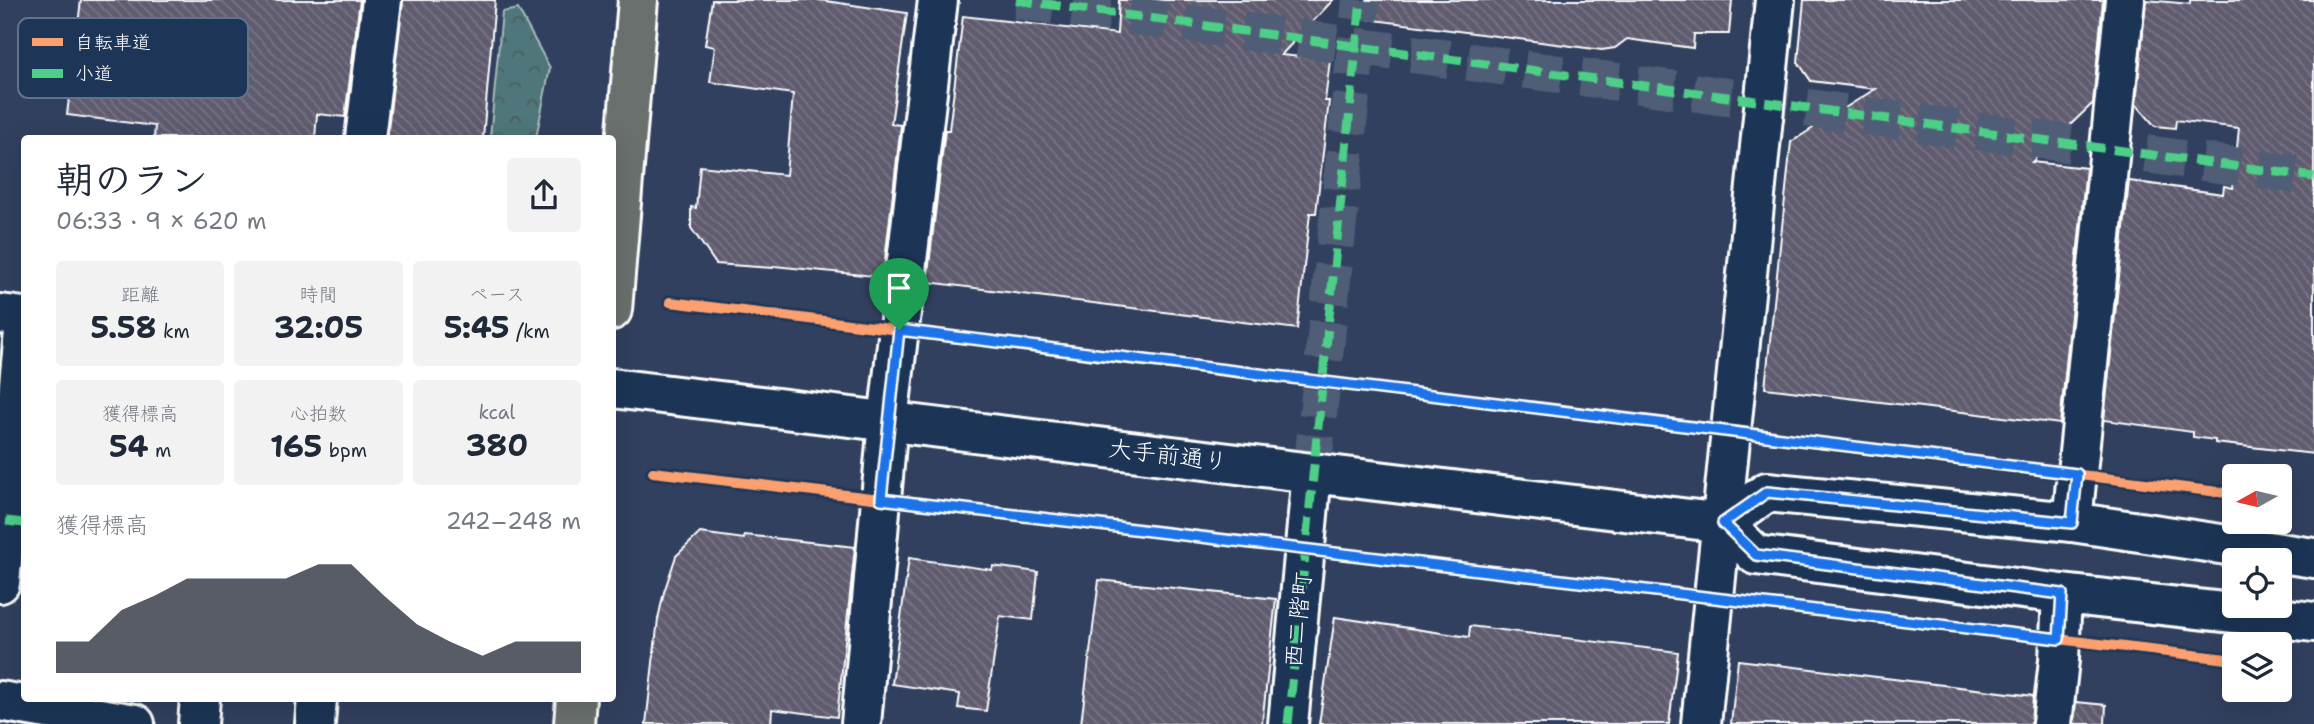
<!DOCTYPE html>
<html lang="ja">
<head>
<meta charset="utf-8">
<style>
	:root { --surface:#fff; --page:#f2f2f3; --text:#1f2937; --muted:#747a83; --accent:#111827 }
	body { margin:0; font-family:"Shantell Sans","Klee One",sans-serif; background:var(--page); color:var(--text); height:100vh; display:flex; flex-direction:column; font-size:26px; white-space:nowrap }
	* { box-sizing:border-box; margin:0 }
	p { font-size:23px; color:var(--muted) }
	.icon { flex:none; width:38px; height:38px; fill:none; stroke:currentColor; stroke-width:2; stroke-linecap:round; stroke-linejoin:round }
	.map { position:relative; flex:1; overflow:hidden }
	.details { position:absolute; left:21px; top:135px; width:595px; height:567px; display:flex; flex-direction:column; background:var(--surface); border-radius:7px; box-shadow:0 7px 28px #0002 }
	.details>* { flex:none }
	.needle { width:46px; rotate:262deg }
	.buttons { position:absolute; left:2222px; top:464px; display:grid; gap:14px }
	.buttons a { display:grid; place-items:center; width:70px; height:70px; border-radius:7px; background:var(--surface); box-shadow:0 7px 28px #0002; font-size:35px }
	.pin { position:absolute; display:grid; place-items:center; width:60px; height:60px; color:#fff; margin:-72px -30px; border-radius:50% 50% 50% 0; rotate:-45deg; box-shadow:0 0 7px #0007 }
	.pin .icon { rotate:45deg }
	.round { display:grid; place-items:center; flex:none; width:74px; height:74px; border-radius:7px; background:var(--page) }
	.summary { display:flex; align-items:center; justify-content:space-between; height:119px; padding:0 35px }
	h1 { font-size:38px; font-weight:700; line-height:52px }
	.stats { display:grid; grid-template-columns:repeat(3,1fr); gap:10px; height:119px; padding:7px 35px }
	.stats div { display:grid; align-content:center; border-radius:7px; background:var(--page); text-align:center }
	.stats b { font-size:30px; font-weight:700 }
	.stats small { font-size:19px; font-weight:400 }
	.stats p { font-size:19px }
	.chart { height:196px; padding:14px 35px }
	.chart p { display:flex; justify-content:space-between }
	.chart svg { width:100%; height:126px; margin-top:7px; fill:var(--accent); opacity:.7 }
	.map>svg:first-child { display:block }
	.forest { fill:url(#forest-crowns); stroke:#a7babc; stroke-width:2 }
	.building { fill:url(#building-back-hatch); stroke:#fff; stroke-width:2 }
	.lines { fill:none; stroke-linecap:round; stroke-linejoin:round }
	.street-tunnel { stroke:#505d76; stroke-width:38; stroke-dasharray:38 19; stroke-linecap:butt }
	.street-casing { stroke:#fff; stroke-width:44 }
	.secondary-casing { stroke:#fff; stroke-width:44 }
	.highway-casing { stroke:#fff; stroke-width:44 }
	.street { stroke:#1d3557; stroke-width:38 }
	.secondary { stroke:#1d3557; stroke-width:38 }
	.highway { stroke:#6b706d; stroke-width:38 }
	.quiet { stroke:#4dcf88; stroke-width:9; stroke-dasharray:18 9; stroke-linecap:butt }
	.cycleway-casing { stroke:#1d3557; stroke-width:15 }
	.cycleway { stroke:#fca06f; stroke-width:10 }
	.route-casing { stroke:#fff; stroke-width:14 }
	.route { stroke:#1a73e8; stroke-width:9 }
	.labels { text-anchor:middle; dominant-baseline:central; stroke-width:5; stroke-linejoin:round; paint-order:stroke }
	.street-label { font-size:24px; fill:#fff; stroke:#1d3557 }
	.key { fill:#1d3557; stroke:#617289; stroke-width:2 }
	.key-label { font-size:19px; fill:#fff }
</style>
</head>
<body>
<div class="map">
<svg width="2314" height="724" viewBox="0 0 2314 724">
	<defs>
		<pattern id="forest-crowns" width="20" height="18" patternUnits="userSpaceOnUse" patternTransform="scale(1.75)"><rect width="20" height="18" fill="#4f767a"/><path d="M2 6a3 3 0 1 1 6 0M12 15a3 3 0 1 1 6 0" fill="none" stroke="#4d5d5e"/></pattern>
		<pattern id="building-back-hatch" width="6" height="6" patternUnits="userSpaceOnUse" patternTransform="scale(1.75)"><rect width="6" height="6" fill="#605b6f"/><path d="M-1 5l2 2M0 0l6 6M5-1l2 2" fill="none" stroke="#787485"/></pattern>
	</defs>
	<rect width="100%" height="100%" fill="#31405e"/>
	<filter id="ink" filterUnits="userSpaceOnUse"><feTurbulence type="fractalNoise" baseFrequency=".0143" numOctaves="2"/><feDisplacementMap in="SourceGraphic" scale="14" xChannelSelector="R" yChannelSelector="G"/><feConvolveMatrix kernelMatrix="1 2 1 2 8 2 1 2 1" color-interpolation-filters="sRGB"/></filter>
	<g filter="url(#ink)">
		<polygon class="forest" points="518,9 550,68 536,138 490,138 502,12"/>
		<g class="building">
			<polygon points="81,0 360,0 345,117 317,114 315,138 154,138 155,126 67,115"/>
			<polygon points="403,0 495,0 483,138 387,138"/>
			<polygon points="712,0 819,0 907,13 891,124 901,125 883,277 774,266 773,268 716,264 691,228 691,207 696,208 700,166 786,175 793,94 710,82 715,47 705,45"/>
			<polygon points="1119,0 1333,0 1281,55 1330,60 1325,101 1329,101 1316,213 1310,213 1297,329 927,282 945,130 949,130 963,16 1117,34"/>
			<polygon points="1367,0 1732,0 1729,34 1694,34 1693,48 1627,39 1615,48 1602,50 1366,19"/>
			<polygon points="1804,0 2103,0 2093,103 2032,162 2086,168 2060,424 1765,388 1791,142 1875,89 1811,81 1798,62"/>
			<polygon points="2146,0 2190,4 2190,0 2314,0 2314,454 2215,443 2215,440 2193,437 2193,432 2104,420 2129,181 2223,194 2224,186 2233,188 2239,128 2176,120 2175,128 2155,126 2136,104"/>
			<polygon points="700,533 744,539 745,535 855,547 837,717 772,709 771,724 646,724 658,619 664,592 676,556"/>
			<polygon points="909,558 992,570 993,566 1038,572 1033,620 1000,616 986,711 958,708 960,694 892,684"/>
			<polygon points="1099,580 1276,599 1262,724 1081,724"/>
			<polygon points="1335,617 1469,637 1470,626 1678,652 1669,724 1319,724"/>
			<polygon points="1738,660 2033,696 2031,724 1731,724"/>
			<polygon points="2076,702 2106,705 2105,724 2074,724"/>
		</g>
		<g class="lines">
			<g class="street-tunnel">
				<polyline points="1016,0 2314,177"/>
				<polyline points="1312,473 1361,0"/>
			</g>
			<g class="street-casing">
				<g id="street">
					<polyline points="365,138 382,0"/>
					<polyline points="2072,522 2125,0"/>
					<polyline points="0,583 24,332"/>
					<polyline points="0,701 135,724"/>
					<polyline points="198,724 200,698"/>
					<polyline points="315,724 317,698"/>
					<polyline points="861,724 888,421 938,0"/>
					<polyline points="1288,724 1312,473"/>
					<polyline points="1701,724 1775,0"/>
					<polyline points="2052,724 2059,660 2062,594"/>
				</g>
			</g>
			<g class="secondary-casing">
				<g id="secondary">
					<polyline points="0,314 24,317"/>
					<polyline points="612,388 1723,523 1756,555 2062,594 2314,622"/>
					<polyline points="1723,523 1767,492 2072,522 2314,558"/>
				</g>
			</g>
			<g class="highway-casing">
				<g id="highway">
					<polyline points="612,310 638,0"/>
					<polyline points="574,724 576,698"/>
				</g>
			</g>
			<use href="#street" class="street"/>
			<use href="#secondary" class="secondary"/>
			<use href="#highway" class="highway"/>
			<g class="quiet">
				<polyline points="1016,0 2314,177"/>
				<polyline points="6,521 24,523"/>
				<polyline points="1288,724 1361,0"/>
			</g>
			<g class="cycleway-casing">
				<g id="cycleway">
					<polyline points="670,302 2235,494"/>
					<polyline points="653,472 2235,660"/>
				</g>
			</g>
			<use href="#cycleway" class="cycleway"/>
		</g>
	</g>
	<g class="lines" filter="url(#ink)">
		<g class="route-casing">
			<polygon id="route" points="899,330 2077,474 2072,523 1767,492 1723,523 1756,555 2062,594 2059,639 881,499"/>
		</g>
		<use href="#route" class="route"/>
	</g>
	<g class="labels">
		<g class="street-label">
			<text transform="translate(1168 455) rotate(7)">大手前通り</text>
			<text transform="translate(1298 620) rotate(-84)">西二階町</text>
		</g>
	</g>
	<rect x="18" y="18" width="230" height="80" rx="10" class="key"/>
	<rect x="32" y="38" width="31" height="8" fill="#fca06f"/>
	<rect x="32" y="69" width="31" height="9" fill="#4dcf88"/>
	<g class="key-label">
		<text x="75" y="49">自転車道</text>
		<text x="75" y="80">小道</text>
	</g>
</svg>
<div class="buttons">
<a><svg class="needle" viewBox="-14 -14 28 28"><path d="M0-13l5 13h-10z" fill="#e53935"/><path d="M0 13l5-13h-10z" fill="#747a83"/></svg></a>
<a><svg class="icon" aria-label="locate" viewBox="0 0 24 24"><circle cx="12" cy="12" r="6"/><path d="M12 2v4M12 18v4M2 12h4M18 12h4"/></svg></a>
<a><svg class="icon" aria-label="layers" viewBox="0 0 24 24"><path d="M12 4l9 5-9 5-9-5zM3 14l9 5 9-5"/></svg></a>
</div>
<div class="pin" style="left:899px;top:330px;background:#1e9e55"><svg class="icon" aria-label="arrive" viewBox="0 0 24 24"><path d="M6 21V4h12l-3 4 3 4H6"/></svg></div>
<section class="details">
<div class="summary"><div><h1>朝のラン</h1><p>06:33 · 9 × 620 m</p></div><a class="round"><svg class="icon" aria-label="share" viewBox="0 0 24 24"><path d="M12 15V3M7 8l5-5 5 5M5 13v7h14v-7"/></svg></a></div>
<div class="stats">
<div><p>距離</p><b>5.58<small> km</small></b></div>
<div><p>時間</p><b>32:05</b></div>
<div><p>ペース</p><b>5:45<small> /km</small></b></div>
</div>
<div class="stats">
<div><p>獲得標高</p><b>54<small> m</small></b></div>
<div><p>心拍数</p><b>165<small> bpm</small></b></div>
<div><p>kcal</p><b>380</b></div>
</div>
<div class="chart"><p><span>獲得標高</span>242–248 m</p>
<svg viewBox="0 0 160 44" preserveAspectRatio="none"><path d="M0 44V33L10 33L20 22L30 17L40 11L50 11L60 11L70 11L80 6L90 6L100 17L110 27L120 33L130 38L140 33L150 33L160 33V44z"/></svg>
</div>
</section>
</div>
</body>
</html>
